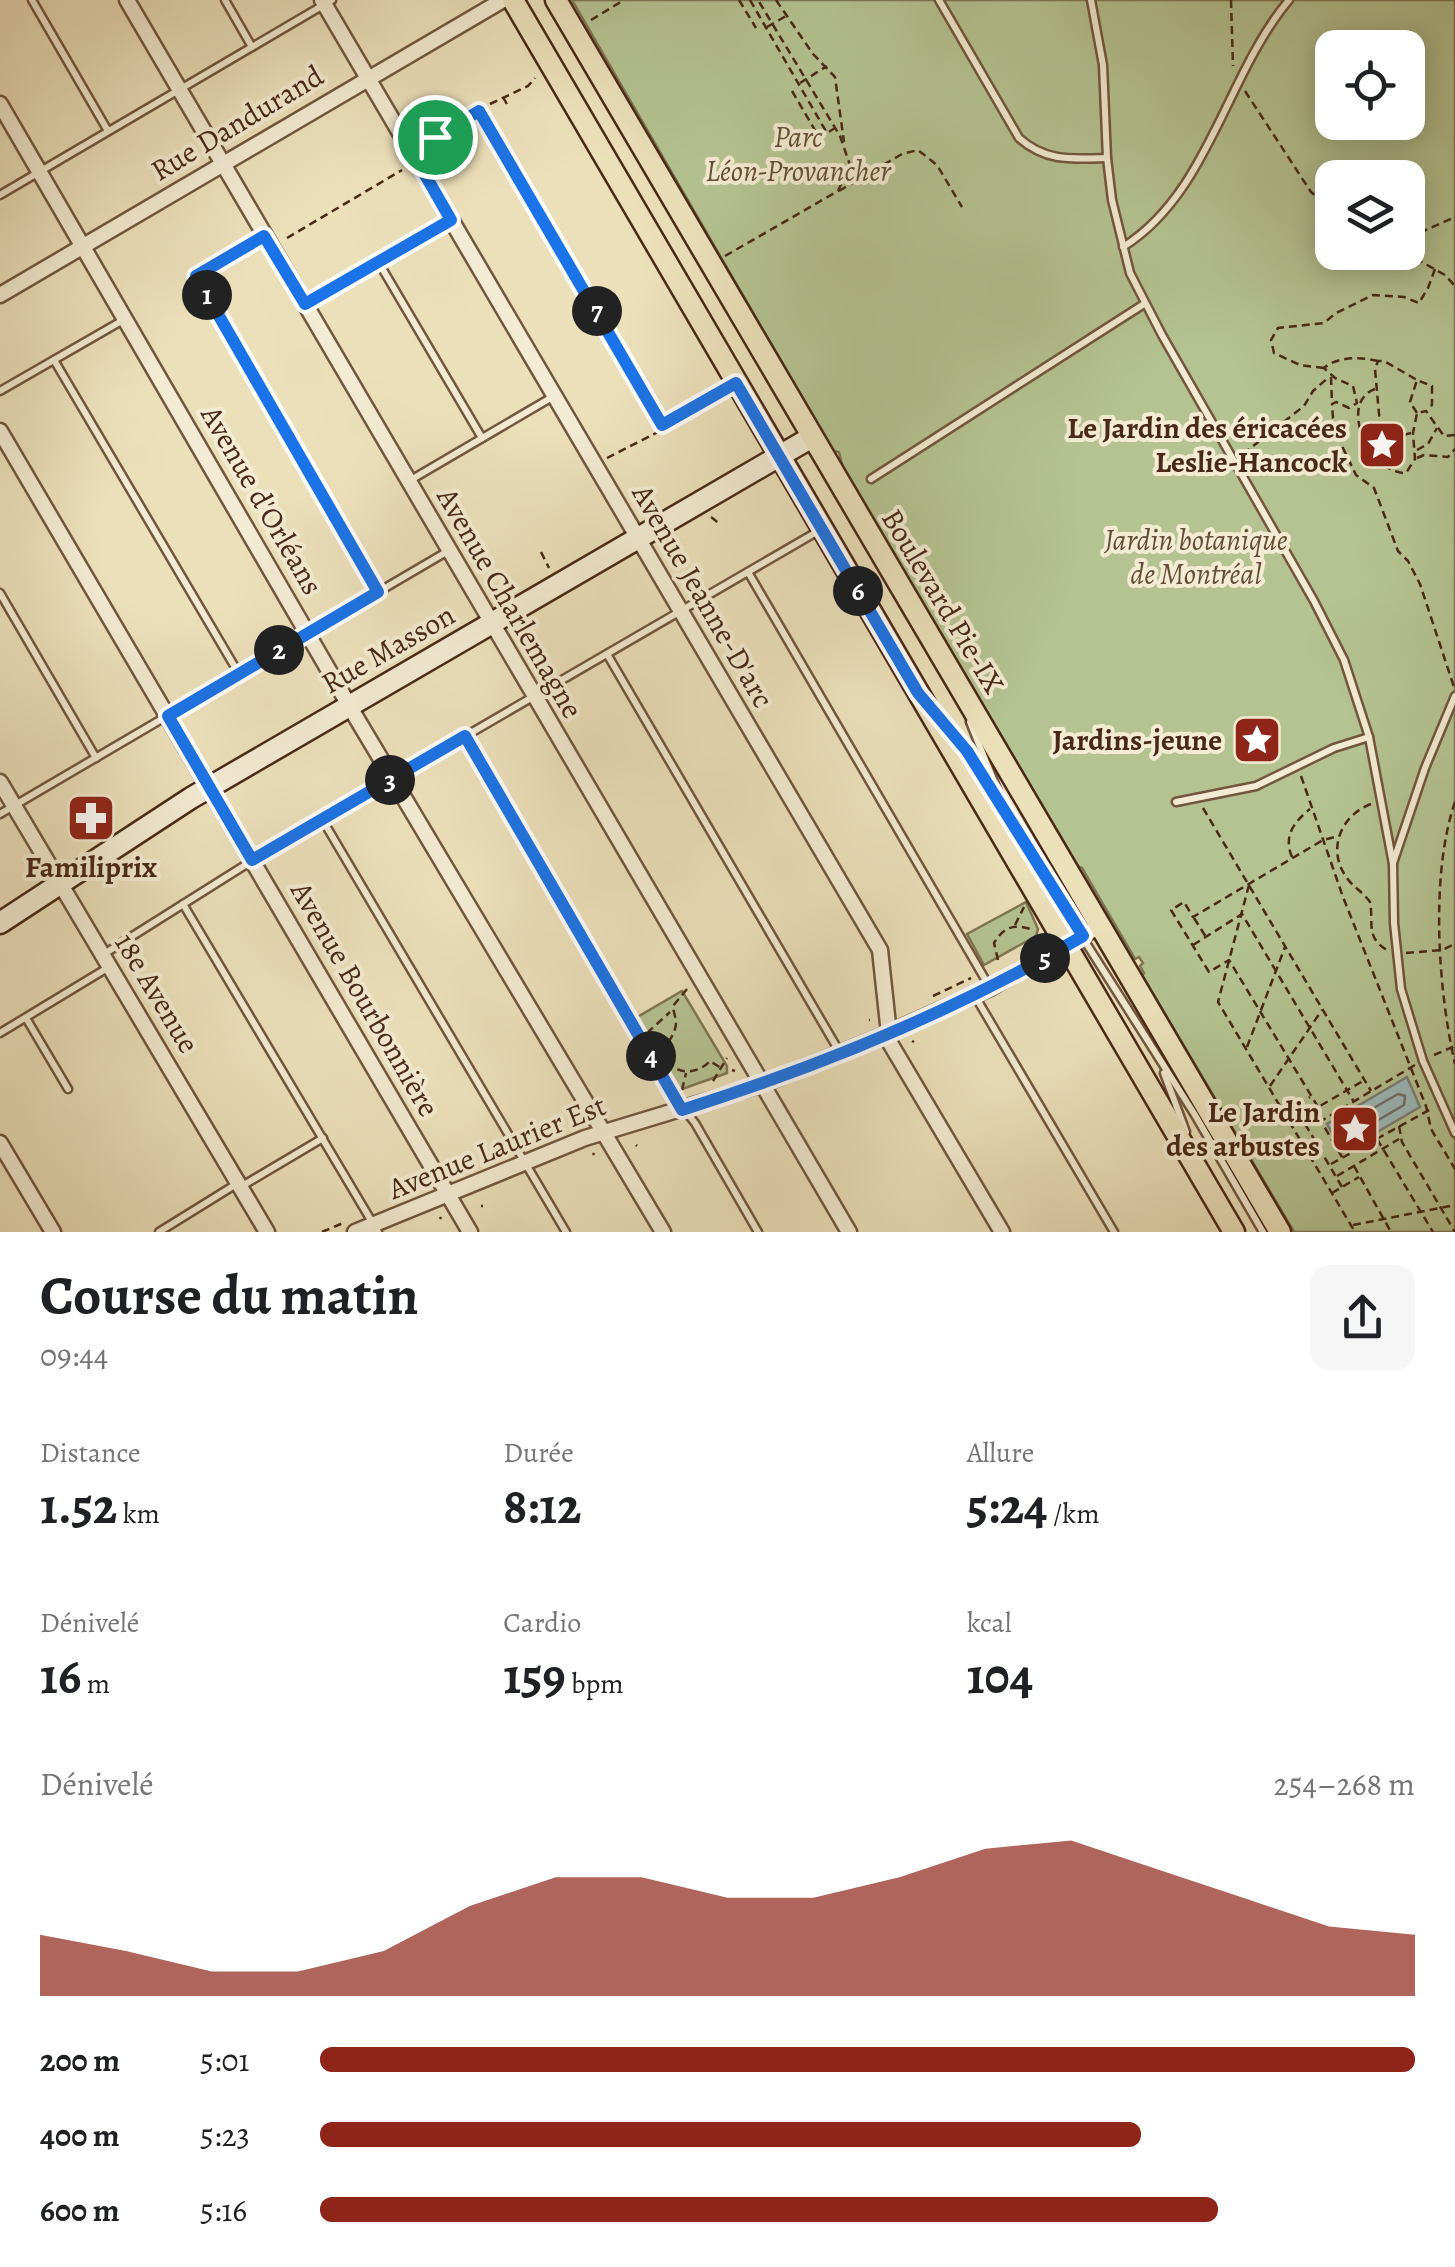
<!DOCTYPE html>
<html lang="fr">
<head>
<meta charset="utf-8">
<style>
	:root { --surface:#fff; --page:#f6f6f6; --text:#202124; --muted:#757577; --accent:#8f2418 }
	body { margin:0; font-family:Alegreya,serif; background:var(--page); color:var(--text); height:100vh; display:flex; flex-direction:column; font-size:38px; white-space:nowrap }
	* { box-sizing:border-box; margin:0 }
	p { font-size:32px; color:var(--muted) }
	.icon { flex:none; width:55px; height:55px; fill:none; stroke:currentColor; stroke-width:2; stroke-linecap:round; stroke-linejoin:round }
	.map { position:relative; height:1232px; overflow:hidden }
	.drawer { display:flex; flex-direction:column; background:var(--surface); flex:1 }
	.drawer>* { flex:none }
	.controls { position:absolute; left:1315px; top:30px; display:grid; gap:20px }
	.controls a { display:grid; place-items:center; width:110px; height:110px; border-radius:20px; background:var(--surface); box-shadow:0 5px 25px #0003; font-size:50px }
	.pin { position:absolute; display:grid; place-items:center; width:85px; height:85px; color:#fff; margin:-42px; border:5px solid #fff; border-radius:50%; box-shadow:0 2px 10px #0007 }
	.km { position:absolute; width:50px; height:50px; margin:-25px; border-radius:50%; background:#222; color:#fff; font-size:28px; line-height:50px; text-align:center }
	.round { display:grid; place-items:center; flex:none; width:105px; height:105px; border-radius:20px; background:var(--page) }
	.head { display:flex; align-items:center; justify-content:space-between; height:170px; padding:0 40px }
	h1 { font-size:55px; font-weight:600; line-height:75px }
	.metrics { display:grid; grid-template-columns:repeat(3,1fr); gap:15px; height:170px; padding:10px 40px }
	.metrics div { display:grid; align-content:center }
	.metrics b { font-size:50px; font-weight:600 }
	.metrics small { font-size:28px; font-weight:400 }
	.metrics p { font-size:28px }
	.chart { height:280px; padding:20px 40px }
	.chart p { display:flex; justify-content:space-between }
	.chart svg { width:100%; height:180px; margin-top:10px; fill:var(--accent); opacity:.7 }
	ul { padding:0 40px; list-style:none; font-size:32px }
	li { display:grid; grid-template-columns:160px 120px 1fr; align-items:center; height:75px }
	li i { height:25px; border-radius:12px; background:var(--accent) }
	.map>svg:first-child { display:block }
	.green { fill:#b5c392; stroke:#7f7654; stroke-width:2.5; fill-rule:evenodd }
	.water { fill:#9ebabc; stroke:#7c807a; stroke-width:2.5 }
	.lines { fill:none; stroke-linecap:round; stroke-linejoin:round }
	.shore { stroke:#747169; stroke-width:2.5 }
	.lane-casing { stroke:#72563f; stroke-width:11 }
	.street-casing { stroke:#72563f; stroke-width:19 }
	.secondary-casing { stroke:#492816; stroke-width:25 }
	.primary-casing { stroke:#492816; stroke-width:25 }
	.path { stroke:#492816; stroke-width:2.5; stroke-dasharray:8 5; stroke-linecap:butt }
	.lane { stroke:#f3ebd3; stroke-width:6 }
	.street { stroke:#f3ebd3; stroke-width:14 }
	.secondary { stroke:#f3ebd3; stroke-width:20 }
	.primary { stroke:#ece0bb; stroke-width:20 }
	.route-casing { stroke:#fff; stroke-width:20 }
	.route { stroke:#1a73e8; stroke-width:12 }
	.labels { text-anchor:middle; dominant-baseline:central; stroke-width:8; stroke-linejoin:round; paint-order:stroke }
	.street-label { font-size:30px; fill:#492816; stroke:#f3ebd3 }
	.park-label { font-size:30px; font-style:italic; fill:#644f35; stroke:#f3ebd3 }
	.poi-label { font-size:30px; font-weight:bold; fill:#492816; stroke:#f3ebd3; text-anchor:end }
</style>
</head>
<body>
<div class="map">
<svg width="1455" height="1232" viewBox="0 0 1455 1232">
	<rect width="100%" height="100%" fill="#ece0bb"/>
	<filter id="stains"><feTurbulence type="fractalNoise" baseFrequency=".002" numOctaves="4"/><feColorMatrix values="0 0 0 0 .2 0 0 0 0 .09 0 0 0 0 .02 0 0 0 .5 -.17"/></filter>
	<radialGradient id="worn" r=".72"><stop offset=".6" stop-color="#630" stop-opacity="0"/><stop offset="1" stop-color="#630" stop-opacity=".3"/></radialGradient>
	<g class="green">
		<path d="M572 0H1455V1232H1294L1142 975 1144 973 1140 966 1143 963 1139 957 1135 959 1082 868 1078 866 843 468 839 452 833 451ZM1332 48H1408V122H1332ZM1332 178H1408V252H1332Z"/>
		<polygon points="1026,902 1038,929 1036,936 984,965 967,934"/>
		<polygon points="682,991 727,1066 727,1073 674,1092 634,1019"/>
	</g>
	<polygon class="water" points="1407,1077 1420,1107 1343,1152 1327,1124"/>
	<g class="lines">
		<polygon class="shore" points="1398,1094 1405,1096 1404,1105 1351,1136 1345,1134 1344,1125"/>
		<g class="lane-casing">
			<g id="lane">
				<polyline points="32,0 108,131"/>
				<polyline points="225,0 252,47"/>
				<path d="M939 0 1019 138C1046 162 1072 159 1107 158"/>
				<polyline points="1091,0 1103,65 1107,158 1112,200 1130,273 1162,335 1314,601 1344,660 1369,737 1393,864 1394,923 1401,989 1423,1061 1455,1133"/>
				<polyline points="412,151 479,111 663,425 735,384"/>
				<polyline points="0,195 332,0"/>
				<polyline points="263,237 196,276 377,592"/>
				<path d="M1123 247C1209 193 1226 75 1289 0"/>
				<polyline points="379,263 482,438"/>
				<polyline points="306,304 451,220"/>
				<polyline points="54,360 239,674"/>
				<polyline points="0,391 125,319"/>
				<polyline points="871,479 1144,304"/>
				<polyline points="409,481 554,396"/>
				<polyline points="748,572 989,986"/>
				<polyline points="0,593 96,758"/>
				<polyline points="607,654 839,1051"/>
				<polyline points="970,722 999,794"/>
				<polyline points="954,736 1005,809 1060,902 1195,1115 1263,1232"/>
				<polyline points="465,737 672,1094 695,1123 758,1232"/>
				<polyline points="1176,802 1256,786 1334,748 1369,737"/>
				<polyline points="0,814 448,551"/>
				<polyline points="322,819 566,1232"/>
				<polyline points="1393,863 1425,768 1455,696"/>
				<polyline points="183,904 378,1232"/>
				<polyline points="104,954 266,852 820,530"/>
				<polyline points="975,996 1114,1232"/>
				<polyline points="26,1018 68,1089"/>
				<polyline points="0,1033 109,967"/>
				<polyline points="1164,1073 1186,1132"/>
				<polyline points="242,1186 323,1138"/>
				<polyline points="159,1232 238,1183"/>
			</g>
		</g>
		<g class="street-casing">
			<g id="street">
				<polyline points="127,0 849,1232"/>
				<polyline points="322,0 880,950 890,1043 1002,1232"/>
				<polyline points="0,104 357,719 663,1232"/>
				<polyline points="0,295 503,0"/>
				<polyline points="0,431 470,1232"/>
				<polyline points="0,782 267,1232"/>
				<polyline points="0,1143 53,1232"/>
				<polyline points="355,1232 585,1138 763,1084 875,1039 990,988 1100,926"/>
			</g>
		</g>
		<g class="secondary-casing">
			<polyline id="secondary" points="0,923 191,798 812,437"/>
		</g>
		<g class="primary-casing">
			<g id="primary">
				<polyline points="513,0 1234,1232"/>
				<polyline points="556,0 1280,1232"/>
			</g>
		</g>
		<g class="path">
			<polyline points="739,0 756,28"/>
			<polyline points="750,0 827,133 835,128"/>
			<polyline points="776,0 813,54 835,77 844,142"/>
			<polyline points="1231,0 1233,66"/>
			<polyline points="591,20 624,0"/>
			<polyline points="767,27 786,16"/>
			<polyline points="800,83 827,66"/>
			<polyline points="792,91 819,137 825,133"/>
			<polyline points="1245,91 1311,192 1332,209"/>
			<polyline points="503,97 509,108"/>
			<polyline points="490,104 528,86 535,78"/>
			<polyline points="839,191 902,154 918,150 937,165 962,207"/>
			<polyline points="287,238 402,170"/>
			<polyline points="1408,238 1455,217"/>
			<polyline points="1404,252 1445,275 1455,286"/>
			<polyline points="725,256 838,191 850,165 840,136 758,0"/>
			<path d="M1378 361C1361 357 1338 356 1324 368L1335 378 1353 386 1357 403 1349 408 1336 402 1332 404 1333 418 1341 431 1342 446 1356 475 1374 488 1398 551 1408 561 1420 584 1454 687"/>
			<polyline points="1324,368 1300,365 1274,353 1271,340 1278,328 1324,323 1336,313 1373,295 1404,297 1419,303 1428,288 1435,269"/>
			<polyline points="1331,377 1332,403"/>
			<path d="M1375 389C1337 403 1370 474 1406 473L1415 459 1413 433 1417 413 1426 411 1444 436 1455 435"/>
			<polyline points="1417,413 1410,402 1417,380 1432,386 1432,405 1427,409"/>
			<polyline points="1411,433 1385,440 1381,436 1375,369 1378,361 1384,361 1417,380"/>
			<polyline points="1417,450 1428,444 1437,428"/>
			<polyline points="1243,454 1304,406 1313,391 1329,377"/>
			<polyline points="607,458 658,432"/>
			<polyline points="1417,458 1424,455 1448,457 1455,449"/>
			<polyline points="711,517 720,524"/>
			<polyline points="541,552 549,568"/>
			<polyline points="1301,776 1343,897 1426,1106 1431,1129 1455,1169"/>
			<path d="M1455 802C1430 875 1438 990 1455 1064"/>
			<path d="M1371 804C1341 815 1326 850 1347 878 1353 887 1363 892 1370 902 1374 923 1365 937 1387 950"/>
			<polyline points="1203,808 1371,1091"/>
			<path d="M1292 857C1283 836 1294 822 1310 809"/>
			<polyline points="1249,885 1218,1002 1355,1232"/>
			<polyline points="1194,918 1206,937"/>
			<polyline points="1015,925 1024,907"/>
			<polyline points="1193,945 1242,914 1354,1102"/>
			<polyline points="1406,953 1442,950 1455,944"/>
			<path d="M998 960 994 943C1005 925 1015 924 1034 930"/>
			<path d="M687 989 673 1006C673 1012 678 1021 675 1029 673 1037 666 1042 667 1052 668 1076 697 1076 710 1061L721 1068"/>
			<polyline points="933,996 971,978"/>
			<polyline points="869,1020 870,1020"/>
			<polyline points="647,1033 670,1012"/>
			<polyline points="912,1041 914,1042"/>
			<polyline points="1247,1047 1285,947"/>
			<polyline points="1434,1055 1455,1046"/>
			<polyline points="732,1070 735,1071"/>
			<polyline points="713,1081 727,1058"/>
			<polyline points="1270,1086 1322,1010"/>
			<polyline points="682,1090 686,1073"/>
			<polyline points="1318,1107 1229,960 1209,972 1171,910 1184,902 1193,917 1323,840 1339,836"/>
			<polyline points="1287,1112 1310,1097"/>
			<polyline points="571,1119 574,1120"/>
			<polyline points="1399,1126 1402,1142 1455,1232"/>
			<polyline points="1377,1139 1433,1232"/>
			<polyline points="636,1145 637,1146"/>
			<polyline points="593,1155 594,1153"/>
			<polyline points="1342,1157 1321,1121 1415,1065"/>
			<polyline points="1331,1164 1433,1108"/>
			<polyline points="1354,1166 1391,1232"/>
			<polyline points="1337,1176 1399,1139"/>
			<polyline points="1342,1187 1301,1117 1363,1081"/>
			<polyline points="1332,1193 1359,1177"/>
			<polyline points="481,1206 483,1206"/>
			<polyline points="440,1219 441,1217"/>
			<polyline points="1353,1225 1455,1205"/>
			<polyline points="322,1232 343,1223"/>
		</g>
		<use href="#lane" class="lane"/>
		<use href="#street" class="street"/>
		<use href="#secondary" class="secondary"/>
		<use href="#primary" class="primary"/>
	</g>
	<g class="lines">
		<g class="route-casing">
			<path id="route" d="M479 111 662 425 736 383 918 693 967 751 1083 936C958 1010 821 1066 682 1110L465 736 252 860 168 716 378 592 196 276 264 236 305 304 451 220 412 152Z"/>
		</g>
		<use href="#route" class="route"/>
	</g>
	<defs>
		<g id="sight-square" transform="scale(2.5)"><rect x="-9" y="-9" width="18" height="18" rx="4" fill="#8f2418" stroke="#f3ebd3"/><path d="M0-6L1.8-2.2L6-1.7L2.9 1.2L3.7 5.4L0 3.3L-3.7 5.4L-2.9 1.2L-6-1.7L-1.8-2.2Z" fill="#fff"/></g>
		<g id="pharmacy-square" transform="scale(2.5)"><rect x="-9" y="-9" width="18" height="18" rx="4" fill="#8f2418" stroke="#f3ebd3"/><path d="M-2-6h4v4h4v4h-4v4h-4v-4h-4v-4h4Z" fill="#fff"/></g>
	</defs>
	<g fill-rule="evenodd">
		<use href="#sight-square" x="1382" y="445"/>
		<use href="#sight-square" x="1257" y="740"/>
		<use href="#pharmacy-square" x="91" y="818"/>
		<use href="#sight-square" x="1355" y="1129"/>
	</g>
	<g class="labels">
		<g class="street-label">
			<text transform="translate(237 123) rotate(-31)">Rue Dandurand</text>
			<text transform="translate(262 500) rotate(60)">Avenue d'Orléans</text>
			<text transform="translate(703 596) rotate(60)">Avenue Jeanne-D'arc</text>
			<text transform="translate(943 601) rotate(59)">Boulevard Pie-IX</text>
			<text transform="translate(510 603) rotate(60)">Avenue Charlemagne</text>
			<text transform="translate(388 649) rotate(-30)">Rue Masson</text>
			<text transform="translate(157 993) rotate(59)">18e Avenue</text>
			<text transform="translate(365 999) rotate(60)">Avenue Bourbonnière</text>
			<text transform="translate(497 1147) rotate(-22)">Avenue Laurier Est</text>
		</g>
		<g class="park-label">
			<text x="798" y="137">Parc<tspan x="798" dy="34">Léon-Provancher</tspan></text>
			<text x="1196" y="540">Jardin botanique<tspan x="1196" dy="34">de Montréal</tspan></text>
		</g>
		<g class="poi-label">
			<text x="1347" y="428">Le Jardin des éricacées<tspan x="1347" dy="34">Leslie-Hancock</tspan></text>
			<text x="1222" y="740">Jardins-jeune</text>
			<text x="91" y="867" text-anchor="middle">Familiprix</text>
			<text x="1320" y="1112">Le Jardin<tspan x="1320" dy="34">des arbustes</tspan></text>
		</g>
	</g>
	<rect width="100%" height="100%" filter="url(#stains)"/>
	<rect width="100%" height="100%" fill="url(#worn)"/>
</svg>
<div class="controls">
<a><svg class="icon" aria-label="locate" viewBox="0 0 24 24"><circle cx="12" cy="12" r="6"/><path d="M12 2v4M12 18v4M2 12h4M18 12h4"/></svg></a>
<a><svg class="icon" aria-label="layers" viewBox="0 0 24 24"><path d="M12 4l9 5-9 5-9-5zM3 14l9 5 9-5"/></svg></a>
</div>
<div class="pin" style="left:435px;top:137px;background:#1e9e55"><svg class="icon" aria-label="arrive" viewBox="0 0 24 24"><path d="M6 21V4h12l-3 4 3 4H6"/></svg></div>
<b class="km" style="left:207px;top:295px">1</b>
<b class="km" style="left:279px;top:650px">2</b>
<b class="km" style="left:390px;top:780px">3</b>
<b class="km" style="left:651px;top:1056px">4</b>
<b class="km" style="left:1045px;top:958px">5</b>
<b class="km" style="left:858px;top:591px">6</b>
<b class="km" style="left:597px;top:311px">7</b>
</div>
<section class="drawer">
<div class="head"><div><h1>Course du matin</h1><p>09:44</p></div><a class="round"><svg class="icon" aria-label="share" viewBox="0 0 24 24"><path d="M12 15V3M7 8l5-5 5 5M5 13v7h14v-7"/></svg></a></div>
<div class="metrics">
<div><p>Distance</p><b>1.52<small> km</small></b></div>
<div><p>Durée</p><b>8:12</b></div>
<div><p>Allure</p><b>5:24<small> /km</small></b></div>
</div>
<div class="metrics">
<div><p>Dénivelé</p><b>16<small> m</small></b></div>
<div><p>Cardio</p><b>159<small> bpm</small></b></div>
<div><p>kcal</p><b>104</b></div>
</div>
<div class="chart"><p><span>Dénivelé</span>254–268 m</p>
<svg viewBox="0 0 160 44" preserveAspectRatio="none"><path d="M0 44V29L10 33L20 38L30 38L40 33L50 22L60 15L70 15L80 20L90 20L100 15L110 8L120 6L130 13L140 20L150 27L160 29V44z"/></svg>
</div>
<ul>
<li><b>200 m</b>5:01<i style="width:100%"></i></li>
<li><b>400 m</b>5:23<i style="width:75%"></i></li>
<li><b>600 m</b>5:16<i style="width:82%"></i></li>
</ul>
</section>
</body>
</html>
